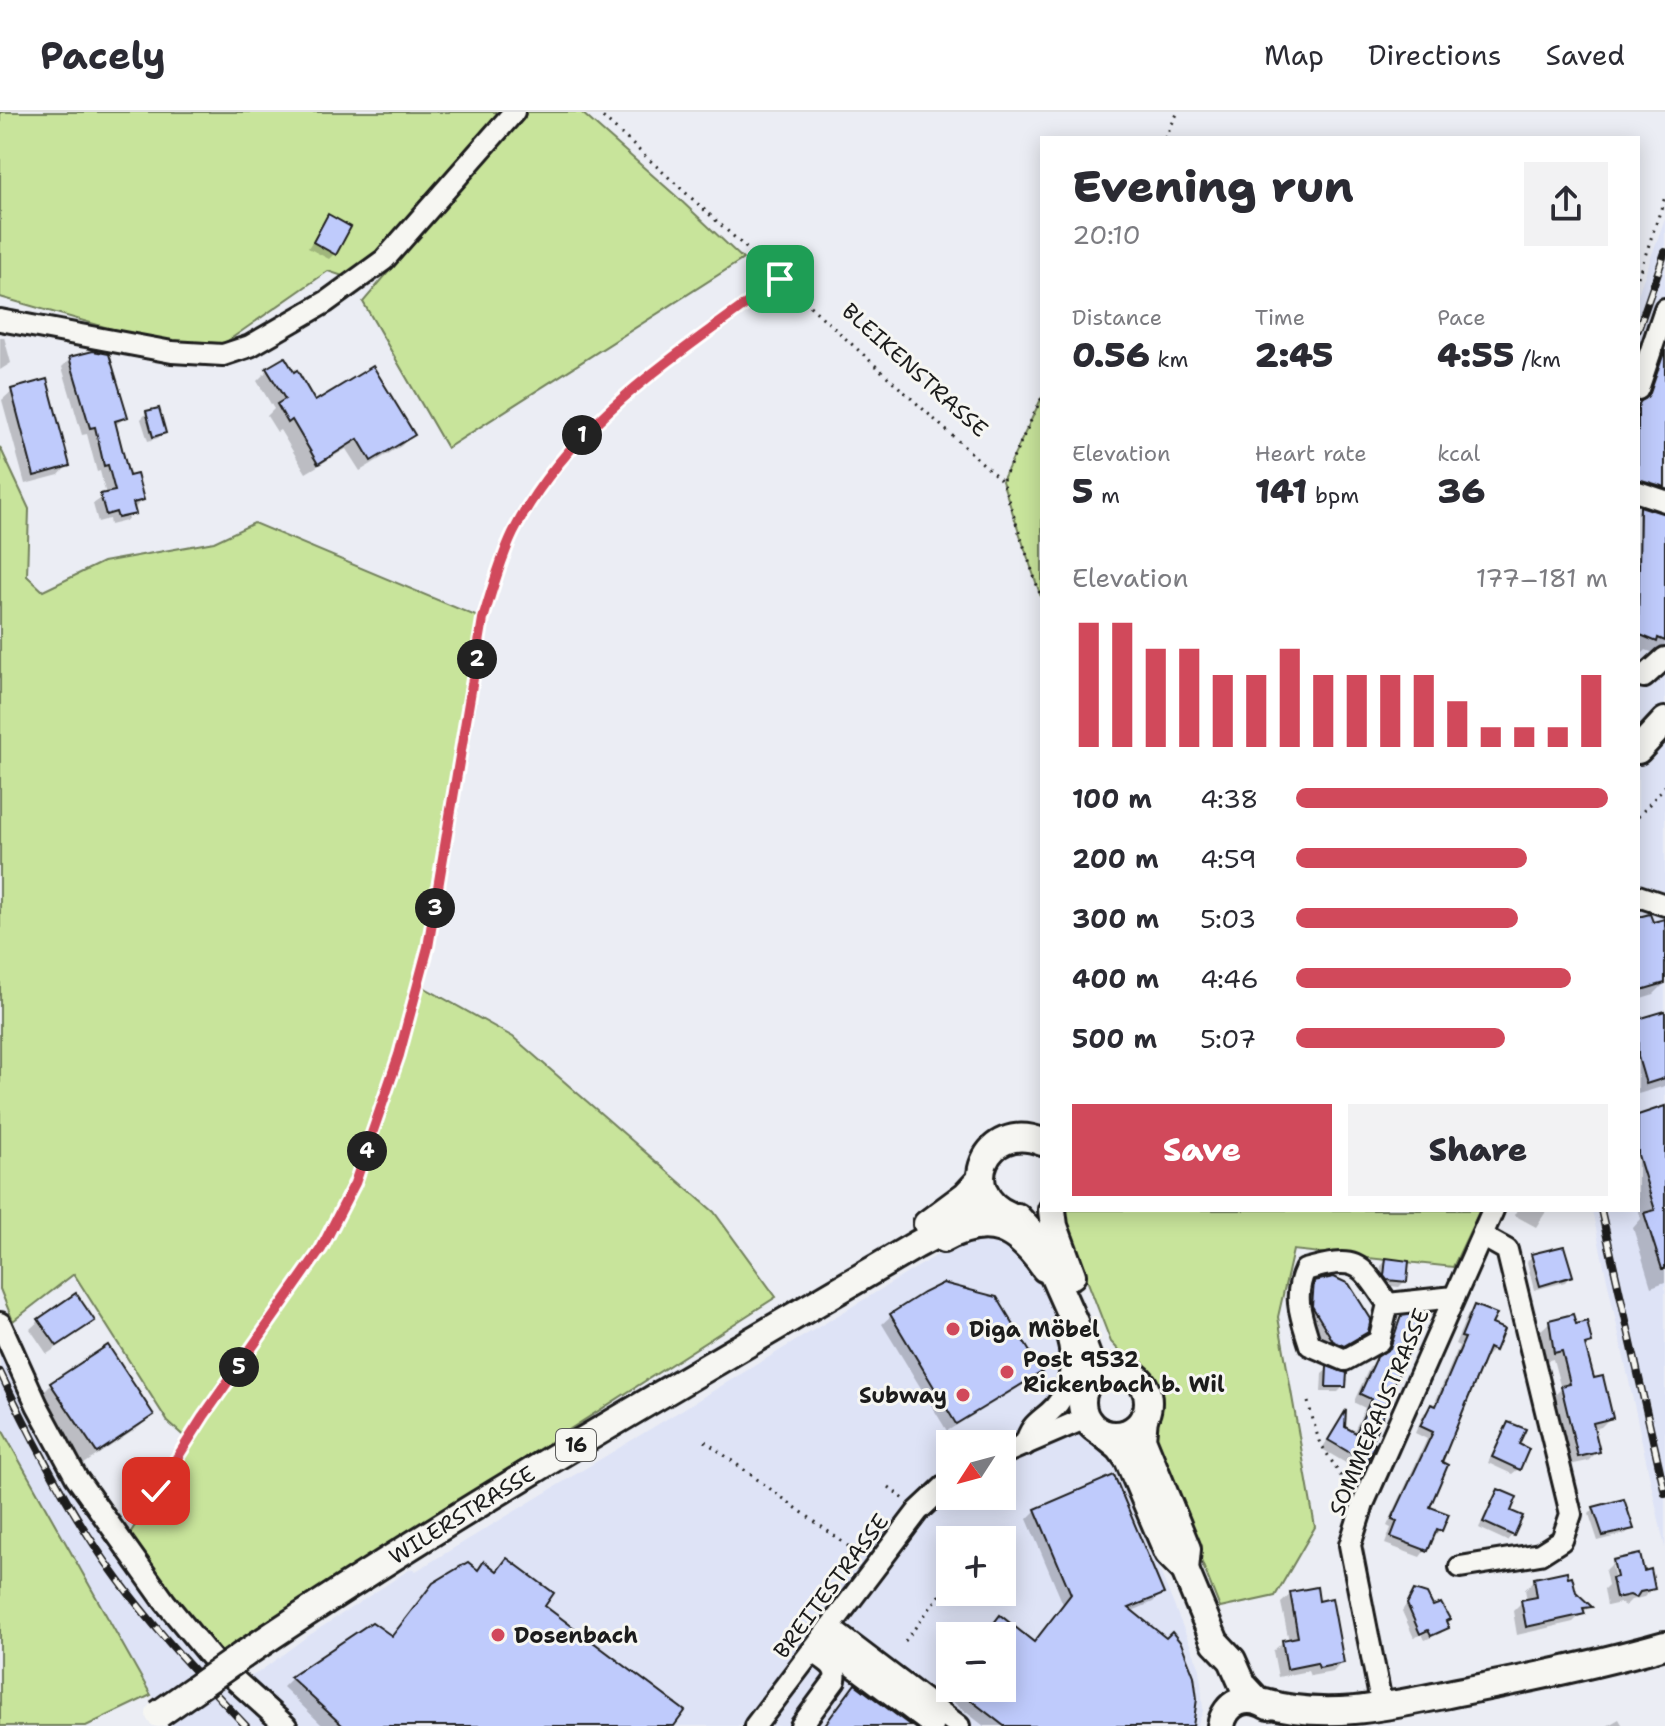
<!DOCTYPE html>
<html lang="en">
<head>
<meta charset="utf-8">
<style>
	:root { --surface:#fff; --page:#f2f2f3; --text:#2b2b33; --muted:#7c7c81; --line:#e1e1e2; --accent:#d1495b }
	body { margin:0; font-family:"Shantell Sans",sans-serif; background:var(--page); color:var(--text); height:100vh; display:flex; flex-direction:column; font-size:30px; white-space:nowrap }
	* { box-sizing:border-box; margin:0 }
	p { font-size:26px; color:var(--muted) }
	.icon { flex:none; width:44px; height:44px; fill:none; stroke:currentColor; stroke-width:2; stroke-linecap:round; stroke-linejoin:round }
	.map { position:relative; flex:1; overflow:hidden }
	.drawer { position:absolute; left:1040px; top:24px; width:600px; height:1076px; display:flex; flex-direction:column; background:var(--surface); border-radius:0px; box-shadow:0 4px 20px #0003 }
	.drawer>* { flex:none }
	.needle { width:52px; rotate:234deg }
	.controls { position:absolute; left:936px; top:1318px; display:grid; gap:16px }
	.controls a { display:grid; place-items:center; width:80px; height:80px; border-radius:0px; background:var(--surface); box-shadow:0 4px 20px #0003; font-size:40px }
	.pin { position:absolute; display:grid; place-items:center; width:68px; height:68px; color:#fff; margin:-34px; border-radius:16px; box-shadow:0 4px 12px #0006 }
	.km { position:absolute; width:40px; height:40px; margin:-20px; border-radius:50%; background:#222; color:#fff; font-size:22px; line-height:40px; text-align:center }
	.round { display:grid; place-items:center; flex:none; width:84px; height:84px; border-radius:0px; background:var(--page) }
	.headline { display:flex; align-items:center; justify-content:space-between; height:136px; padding:0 32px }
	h1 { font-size:44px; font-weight:800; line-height:60px }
	.metrics { display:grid; grid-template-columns:repeat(3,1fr); gap:12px; height:136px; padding:8px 32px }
	.metrics div { display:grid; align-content:center }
	.metrics b { font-size:34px; font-weight:800 }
	.metrics small { font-size:22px; font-weight:400 }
	.metrics p { font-size:22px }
	.chart { height:224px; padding:16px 32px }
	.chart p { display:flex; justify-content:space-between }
	.chart svg { width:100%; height:144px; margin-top:8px; stroke:var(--accent); stroke-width:6 }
	.cta { display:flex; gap:16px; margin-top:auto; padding:16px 32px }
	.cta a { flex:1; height:92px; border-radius:0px; background:var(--accent); color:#fff; font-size:32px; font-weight:800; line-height:92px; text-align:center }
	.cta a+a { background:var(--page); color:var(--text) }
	ul { padding:0 32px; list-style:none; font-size:26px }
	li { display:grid; grid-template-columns:128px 96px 1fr; align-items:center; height:60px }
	li i { height:20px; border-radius:10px; background:var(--accent) }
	header { display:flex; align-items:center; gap:48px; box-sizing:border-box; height:112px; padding:0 40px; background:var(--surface); border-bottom:2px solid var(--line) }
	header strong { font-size:38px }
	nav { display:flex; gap:44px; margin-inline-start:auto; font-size:28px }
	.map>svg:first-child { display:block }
	.built { fill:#dee3f6; fill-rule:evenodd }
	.green { fill:#c8e49b; stroke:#72805c; stroke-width:2 }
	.shadow { fill:#0003; fill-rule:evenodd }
	.building { fill:#bfcbfc; stroke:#1c1c1c; stroke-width:2 }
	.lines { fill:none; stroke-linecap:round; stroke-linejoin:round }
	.minor-casing { stroke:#1c1c1c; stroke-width:26 }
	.major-casing { stroke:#1c1c1c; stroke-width:32 }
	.path { stroke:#1c1c1c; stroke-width:3; stroke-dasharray:2 6; stroke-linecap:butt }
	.minor { stroke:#f6f6f2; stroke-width:20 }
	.major { stroke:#f6f6f2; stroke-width:26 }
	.rail-casing { stroke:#1c1c1c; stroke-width:8 }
	.rail { stroke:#f6f6f2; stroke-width:5; stroke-dasharray:15; stroke-linecap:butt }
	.major-bridge-casing { stroke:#1c1c1c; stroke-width:32; stroke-linecap:butt }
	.major-bridge { stroke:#f6f6f2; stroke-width:26 }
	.route-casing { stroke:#fff; stroke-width:16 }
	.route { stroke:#d1495b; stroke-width:10 }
	.poi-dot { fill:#d1495b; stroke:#f6f6f2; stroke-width:3 }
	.labels { text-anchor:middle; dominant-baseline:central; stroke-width:6; stroke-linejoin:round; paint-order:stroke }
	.shield { fill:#f6f6f2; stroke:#5d5d5c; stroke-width:2 }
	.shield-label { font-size:20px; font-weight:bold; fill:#1c1c1c }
	.street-label { font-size:22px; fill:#1c1c1c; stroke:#f6f6f2 }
	.poi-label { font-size:22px; font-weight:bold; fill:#1c1c1c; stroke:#f6f6f2; text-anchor:start }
</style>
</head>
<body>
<header>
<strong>Pacely</strong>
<nav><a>Map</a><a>Directions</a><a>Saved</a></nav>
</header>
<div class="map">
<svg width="1665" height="1614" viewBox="0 0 1665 1614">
	<rect width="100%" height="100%" fill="#ebedf4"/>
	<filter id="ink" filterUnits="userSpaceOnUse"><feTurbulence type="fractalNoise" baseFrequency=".0125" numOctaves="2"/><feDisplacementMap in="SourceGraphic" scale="16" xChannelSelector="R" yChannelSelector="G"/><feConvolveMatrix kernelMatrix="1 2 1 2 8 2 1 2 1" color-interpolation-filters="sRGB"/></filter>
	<g filter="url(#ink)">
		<g class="built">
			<polygon points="1665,106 1665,1436 1592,1098 1638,1098 1638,182"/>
			<path d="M967 1125 1008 1130 1035 1153 1200 1557 1203 1599 1197 1614H167L172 1609 151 1583 0 1314V1231L6 1245 232 1574 259 1560 305 1526 412 1456 416 1459ZM950 1332H1002V1384H950ZM950 1428H1002V1480H950ZM950 1524H1002V1576H950Z"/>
		</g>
		<g class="green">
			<polygon points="0,0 514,0 358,169 328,159 206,244 0,185"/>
			<polygon points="524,0 581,0 676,84 743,147 447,336 363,190"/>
			<polygon points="1042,285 1042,488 1002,369"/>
			<polygon points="0,335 29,397 27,464 43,479 103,450 214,430 254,411 483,507 428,835 418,872 513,925 714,1100 776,1185 212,1547 124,1431 188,1328 168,1310 74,1162 13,1209 0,1177"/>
			<polygon points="1067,1098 1480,1098 1453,1155 1293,1138 1278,1205 1315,1415 1275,1484 1220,1496 1153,1328 1152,1274 1111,1230 1064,1108"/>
			<polygon points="0,1314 151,1583 86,1614 0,1614"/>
		</g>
		<g class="shadow">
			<polygon points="328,105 334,142 329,147 308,136"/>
			<polygon points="1665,217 1665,397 1638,382 1638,294"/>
			<polygon points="0,225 4,225 11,251 0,258"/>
			<polygon points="70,247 126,305 114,314 128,367 141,388 126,409 110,413 109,407 98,410 93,392 106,383 100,359 97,360 87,322 82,323 62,255"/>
			<polygon points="268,258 315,291 412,323 401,334 360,359 346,337 306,361 280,318 277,320 267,304 274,297 257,269"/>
			<polygon points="12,279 68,353 59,363 25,372 2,288"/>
			<polygon points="147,301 164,320 158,326 148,329 141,307"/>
			<polygon points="1640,397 1665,403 1665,537 1659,543 1646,538 1643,541 1638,539 1638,399"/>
			<polygon points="1638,807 1652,813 1665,809 1665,871 1654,882 1638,887"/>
			<polygon points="1665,901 1665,974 1638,982 1638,909"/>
			<polygon points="1665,997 1665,1170 1651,1175 1633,1116 1641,1107 1638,1096 1638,1005"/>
			<polygon points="1517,1098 1547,1098 1536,1115 1514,1103"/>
			<polygon points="1532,1144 1570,1164 1565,1170 1534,1178 1527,1150"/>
			<polygon points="1387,1148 1405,1169 1399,1175 1381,1173 1379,1170 1381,1154"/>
			<polygon points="1316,1171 1366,1219 1356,1229 1334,1242 1324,1238 1304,1206 1306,1181"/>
			<polygon points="1475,1195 1490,1214 1493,1238 1486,1245 1484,1244 1440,1351 1427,1396 1440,1418 1420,1445 1385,1432 1391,1416 1387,1414 1427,1327 1415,1321 1424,1301 1433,1295 1459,1234 1455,1232 1468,1202"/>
			<polygon points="892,1203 1039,1260 1030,1269 947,1319 882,1212"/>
			<polygon points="1402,1206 1364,1349 1356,1357 1322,1337 1343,1302 1343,1316 1353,1321 1365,1296 1355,1291 1355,1287 1369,1256 1383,1243 1393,1214"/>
			<polygon points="40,1208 92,1209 83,1218 47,1242 30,1217"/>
			<polygon points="1550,1210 1574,1214 1590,1231 1584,1236 1592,1269 1610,1306 1601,1315 1593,1317 1598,1339 1588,1349 1569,1353 1553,1285 1561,1277 1553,1247 1545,1249 1540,1219"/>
			<polygon points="1328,1257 1344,1274 1338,1280 1321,1280 1322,1262"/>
			<polygon points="52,1272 152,1303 139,1315 84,1352 39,1285"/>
			<polygon points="1509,1312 1518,1357 1512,1362 1488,1351 1503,1318"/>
			<polygon points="1498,1379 1508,1400 1512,1423 1507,1429 1479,1416 1493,1385"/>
			<polygon points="1594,1397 1631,1417 1625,1422 1598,1429 1589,1402"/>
			<polygon points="1036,1398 1162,1481 1153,1490 1130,1500 1190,1614 984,1614 940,1580 950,1568 950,1576 1002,1576 1002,1524 985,1524 992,1515 1033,1532 1063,1492 1027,1407"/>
			<polygon points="507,1448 542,1495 672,1614 323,1614 283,1575 292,1566 391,1526 434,1472 477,1459 496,1460"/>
			<path d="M1614 1450 1642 1461 1653 1476 1644 1485 1631 1488 1625 1494 1620 1491 1607 1494 1604 1477 1608 1473 1605 1459ZM1612 1454H1616L1621 1474 1617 1475Z"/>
			<polygon points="1535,1468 1574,1481 1589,1495 1573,1510 1517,1523 1513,1499 1522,1490 1527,1489 1525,1477"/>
			<polygon points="1414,1480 1447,1515 1441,1521 1425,1528 1422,1522 1414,1526 1402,1499"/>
			<polygon points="1291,1482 1318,1491 1342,1550 1333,1560 1310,1564 1308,1559 1278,1565 1273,1539 1283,1530 1289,1529 1281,1491"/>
			<polygon points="1619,1607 1623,1614 1607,1614"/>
		</g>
		<g class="building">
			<polygon points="328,102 351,115 336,143 313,130"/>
			<polygon points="1665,238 1665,375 1638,367 1638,295 1640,290 1650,281"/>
			<polygon points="93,239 109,242 128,305 115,309 129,364 137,362 144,388 133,391 136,402 118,406 116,400 106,403 100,382 115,379 108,353 104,354 95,315 90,316 69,245"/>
			<polygon points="285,245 294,260 297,258 315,289 373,254 415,323 371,349 358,327 318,352 292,308 288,311 277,292 285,287 266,256"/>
			<polygon points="47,267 70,354 34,364 11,277"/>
			<polygon points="159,296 166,321 153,325 146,299"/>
			<polygon points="1640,394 1665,402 1665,529 1658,526 1657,530 1638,522"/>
			<polygon points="1650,802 1653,810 1665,807 1665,871 1638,879 1638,805"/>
			<polygon points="1665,899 1665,966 1646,972 1638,945 1638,907"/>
			<polygon points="1665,994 1665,1157 1662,1157 1644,1101 1655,1098 1638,1043 1638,1003"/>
			<polygon points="1564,1134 1573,1164 1540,1174 1531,1142"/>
			<polygon points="1386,1146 1409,1149 1407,1170 1387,1168 1384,1164"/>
			<polygon points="1334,1165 1349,1172 1371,1207 1368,1220 1344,1234 1333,1229 1312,1194 1314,1169"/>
			<polygon points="943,1171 997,1185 1042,1260 956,1312 890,1202 923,1181"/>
			<polygon points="76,1181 95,1209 57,1234 38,1207"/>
			<polygon points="1474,1193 1497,1202 1492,1212 1504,1217 1495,1239 1489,1236 1442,1350 1448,1353 1430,1395 1449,1402 1442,1419 1437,1417 1428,1439 1391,1425 1397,1409 1392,1407 1433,1320 1420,1314 1431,1292 1436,1294 1465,1226 1461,1225"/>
			<polygon points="1415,1202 1424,1206 1381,1300 1384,1301 1371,1330 1375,1332 1366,1350 1328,1328 1346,1298 1345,1315 1356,1321 1371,1287 1360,1282 1377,1245 1390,1236 1401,1204"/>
			<polygon points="1573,1202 1576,1212 1587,1209 1592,1231 1585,1233 1594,1266 1603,1264 1613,1306 1593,1311 1600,1340 1578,1345 1561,1274 1570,1272 1562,1239 1554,1241 1549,1208"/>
			<polygon points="108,1233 154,1303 97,1341 50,1271"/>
			<polygon points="1327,1254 1347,1261 1346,1275 1326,1275"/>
			<polygon points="1508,1310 1526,1317 1519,1332 1529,1337 1520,1358 1492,1345"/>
			<polygon points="1114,1363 1164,1482 1129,1496 1166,1526 1172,1520 1181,1531 1194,1564 1197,1587 1193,1614 1004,1614 955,1576 1002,1576 1002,1524 984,1524 1000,1503 1034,1530 1071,1482 1035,1397"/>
			<polygon points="1498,1377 1517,1385 1511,1399 1523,1404 1514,1424 1483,1410"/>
			<polygon points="1624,1387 1634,1417 1603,1424 1593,1395"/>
			<polygon points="1640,1442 1644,1459 1651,1457 1655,1477 1640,1480 1636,1486 1630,1483 1616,1486 1612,1466 1617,1465 1613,1448"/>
			<polygon points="507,1446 554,1481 545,1494 685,1599 674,1614 343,1614 290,1565 372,1510 392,1524 433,1471 468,1450 478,1458 484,1449 497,1459"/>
			<polygon points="1567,1459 1568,1465 1572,1464 1576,1480 1592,1495 1583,1496 1585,1502 1526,1515 1521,1488 1537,1485 1534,1466"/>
			<polygon points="1317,1475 1319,1489 1332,1486 1344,1551 1319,1556 1317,1551 1287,1557 1282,1528 1298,1525 1290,1480"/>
			<polygon points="1414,1478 1427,1482 1433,1494 1441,1491 1450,1507 1446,1509 1449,1516 1431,1524 1428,1518 1420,1522 1407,1492"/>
			<polygon points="855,1572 911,1614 824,1614"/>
		</g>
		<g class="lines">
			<g class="minor-casing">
				<g id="minor">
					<polyline points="0,208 172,240 223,243 250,234 326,190 384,148 514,0"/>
					<polyline points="1638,277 1665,197"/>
					<polyline points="1638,380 1665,389"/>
					<polyline points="1638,563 1644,565 1665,546"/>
					<polyline points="1638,784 1665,793"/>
					<path d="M943 1130C990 1104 1015 1119 1043 1159"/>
					<path d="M1388 1192C1359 1149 1357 1144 1305 1158 1292 1185 1302 1207 1310 1233L1345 1248 1379 1229 1388 1192 1454 1185"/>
					<polyline points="0,1211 37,1293 76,1365 165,1490 212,1547 286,1614"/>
					<path d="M1025 1333C1032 1309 1040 1311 1055 1295 1076 1271 1074 1239 1063 1212"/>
					<polyline points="1002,1342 1086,1306"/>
					<polyline points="1460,1455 1540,1442 1562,1428 1571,1402 1507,1138 1482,1124"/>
					<polyline points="830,1516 959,1614"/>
					<polyline points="820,1529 933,1614"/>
					<polyline points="1382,1595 1350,1433 1363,1392 1493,1098"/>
					<polyline points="755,1614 918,1399 950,1369"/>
					<path d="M801 1614 835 1568C838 1554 826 1549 815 1541"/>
				</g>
			</g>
			<g class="major-casing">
				<g id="major">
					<polyline points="1638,638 1665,609"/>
					<polyline points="1052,1098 1054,1114 1072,1163"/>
					<path d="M1009 1103C956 1081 985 1007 1042 1030"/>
					<polyline points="1017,1105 1037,1127 1074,1210 1087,1244 1085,1274"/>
					<polyline points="927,1112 966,1083 981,1067"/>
					<circle cx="1115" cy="1290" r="33"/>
					<polyline points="1144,1305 1142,1327 1187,1437 1185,1458"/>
					<polyline points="1099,1319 1120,1336 1128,1347 1168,1441 1185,1458 1215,1530 1232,1548 1243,1573 1256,1587"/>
					<path id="s1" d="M243 1543C461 1396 689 1266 916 1133L963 1108 998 1098"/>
					<path d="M1265 1591C1331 1610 1398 1592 1463 1579 1531 1566 1598 1552 1665 1533"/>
					<path d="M1221 1614C1225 1590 1247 1581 1268 1594"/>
				</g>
			</g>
			<g class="path">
				<polyline points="597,0 1002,369 1042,488"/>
				<polyline points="1165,26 1178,0"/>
				<polyline points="1638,165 1665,85"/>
				<polyline points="1003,368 1042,285"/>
				<polyline points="1638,705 1665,674"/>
				<polyline points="1308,1290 1319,1329 1349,1377"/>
				<polyline points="705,1329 863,1445"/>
				<polyline points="889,1375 905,1388"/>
				<path d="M134 1414 203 1305 321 1137 355 1071 399 943 428 835 483 507C492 478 500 449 513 421 569 308 683 240 780 167"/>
				<polyline points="983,1428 984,1427"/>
				<polyline points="905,1529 950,1470"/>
			</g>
			<use href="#minor" class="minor"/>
			<use href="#major" class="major"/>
			<g class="rail-casing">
				<g id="rail">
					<polyline points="1638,218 1665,140"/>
					<polyline points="1601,1098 1665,1381"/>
					<path d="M0 1260C29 1321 59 1380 97 1437 139 1501 193 1558 246 1614"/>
				</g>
			</g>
			<use href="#rail" class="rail"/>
			<g class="major-bridge-casing">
				<polyline id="major-bridge" points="159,1602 243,1543"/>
			</g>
			<use href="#major-bridge" class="major-bridge"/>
		</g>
	</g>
	<g class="lines" filter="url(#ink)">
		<g class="route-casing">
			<path id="route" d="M156 1379 203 1305 321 1137 355 1071 399 943 428 835 483 507C492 478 500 448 513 421 569 308 683 240 780 167"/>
		</g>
		<use href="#route" class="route"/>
	</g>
	<g class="poi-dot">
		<circle cx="953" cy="1217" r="8"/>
		<circle cx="1007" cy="1260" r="8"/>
		<circle cx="963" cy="1283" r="8"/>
		<circle cx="498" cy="1523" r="8"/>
	</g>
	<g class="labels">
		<rect class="shield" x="556" y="1317" width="40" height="32" rx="6"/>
		<g class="shield-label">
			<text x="576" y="1333">16</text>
		</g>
		<g class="street-label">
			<text transform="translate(915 258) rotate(42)">BLEIKENSTRASSE</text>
			<text transform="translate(1379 1300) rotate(-67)">SOMMERAUSTRASSE</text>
			<text stroke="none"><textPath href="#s1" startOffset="260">WILERSTRASSE</textPath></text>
			<text transform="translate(831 1474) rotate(-53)">BREITESTRASSE</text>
		</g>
		<g class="poi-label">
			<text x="969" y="1217">Diga Möbel</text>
			<text x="1023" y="1247">Post 9532<tspan x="1023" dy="25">Rickenbach b. Wil</tspan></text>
			<text x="947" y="1283" text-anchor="end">Subway</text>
			<text x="514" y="1523">Dosenbach</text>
		</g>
	</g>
</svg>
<div class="controls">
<a><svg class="needle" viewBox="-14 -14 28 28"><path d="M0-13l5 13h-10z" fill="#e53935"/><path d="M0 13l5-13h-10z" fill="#7c7c81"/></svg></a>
<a>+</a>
<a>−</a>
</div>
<div class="pin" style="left:780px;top:167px;background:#1e9e55"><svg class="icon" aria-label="arrive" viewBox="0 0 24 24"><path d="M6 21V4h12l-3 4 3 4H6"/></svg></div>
<div class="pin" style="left:156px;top:1379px;background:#d93025"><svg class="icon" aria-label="check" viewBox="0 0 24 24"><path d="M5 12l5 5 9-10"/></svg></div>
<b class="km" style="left:582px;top:323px">1</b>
<b class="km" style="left:477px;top:547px">2</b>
<b class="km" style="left:435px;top:796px">3</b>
<b class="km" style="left:367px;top:1039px">4</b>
<b class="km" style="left:239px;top:1255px">5</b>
<section class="drawer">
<div class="headline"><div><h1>Evening run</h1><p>20:10</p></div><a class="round"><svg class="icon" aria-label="share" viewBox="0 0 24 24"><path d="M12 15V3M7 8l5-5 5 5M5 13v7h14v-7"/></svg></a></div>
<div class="metrics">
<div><p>Distance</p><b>0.56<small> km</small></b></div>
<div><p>Time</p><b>2:45</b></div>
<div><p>Pace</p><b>4:55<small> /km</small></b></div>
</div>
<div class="metrics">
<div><p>Elevation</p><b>5<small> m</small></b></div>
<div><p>Heart rate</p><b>141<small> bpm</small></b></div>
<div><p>kcal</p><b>36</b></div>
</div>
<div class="chart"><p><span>Elevation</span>177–181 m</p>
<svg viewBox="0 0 160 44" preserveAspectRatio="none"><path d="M5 44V6M15 44V6M25 44V14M35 44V14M45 44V22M55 44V22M65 44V14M75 44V22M85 44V22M95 44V22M105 44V22M115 44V30M125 44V38M135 44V38M145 44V38M155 44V22"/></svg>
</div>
<ul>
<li><b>100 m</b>4:38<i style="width:100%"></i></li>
<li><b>200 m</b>4:59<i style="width:74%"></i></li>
<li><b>300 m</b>5:03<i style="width:71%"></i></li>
<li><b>400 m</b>4:46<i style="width:88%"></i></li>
<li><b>500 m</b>5:07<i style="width:67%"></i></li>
</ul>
<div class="cta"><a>Save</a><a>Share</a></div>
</section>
</div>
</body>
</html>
